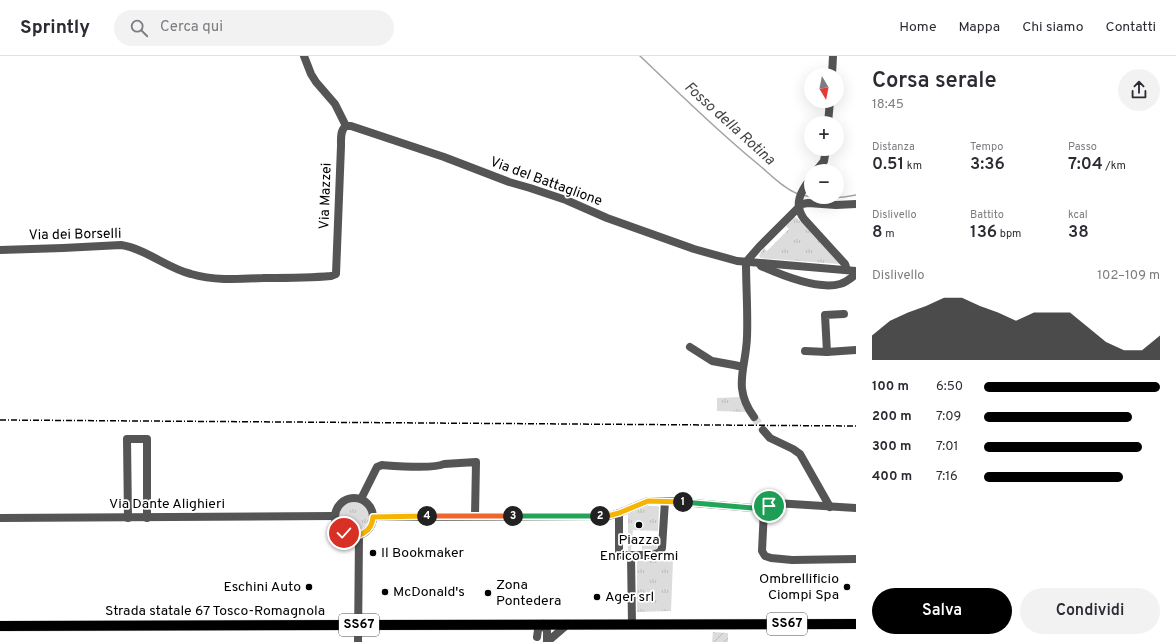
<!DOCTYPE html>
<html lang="it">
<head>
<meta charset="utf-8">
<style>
	:root { --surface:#fff; --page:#f2f2f3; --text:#2b2b33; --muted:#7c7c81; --line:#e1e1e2; --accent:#000 }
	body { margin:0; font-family:Overpass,sans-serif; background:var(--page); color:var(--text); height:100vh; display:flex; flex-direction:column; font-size:15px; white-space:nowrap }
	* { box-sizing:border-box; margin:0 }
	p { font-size:13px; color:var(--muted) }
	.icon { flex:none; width:22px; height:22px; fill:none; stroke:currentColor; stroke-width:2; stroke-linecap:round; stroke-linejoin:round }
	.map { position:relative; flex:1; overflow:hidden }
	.panel { display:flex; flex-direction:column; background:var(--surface); width:320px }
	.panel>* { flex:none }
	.needle { width:26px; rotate:170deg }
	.controls { position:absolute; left:804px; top:12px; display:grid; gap:8px }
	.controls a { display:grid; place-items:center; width:40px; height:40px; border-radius:50%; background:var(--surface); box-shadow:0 4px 16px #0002; font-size:20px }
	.pin { position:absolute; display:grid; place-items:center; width:34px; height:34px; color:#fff; margin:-17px; border:2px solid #fff; border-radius:50%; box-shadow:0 1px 4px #0007 }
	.km { position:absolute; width:20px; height:20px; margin:-10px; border-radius:50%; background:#222; color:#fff; font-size:11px; line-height:20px; text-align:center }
	.round { display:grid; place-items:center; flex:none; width:42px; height:42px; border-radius:21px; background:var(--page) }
	.summary { display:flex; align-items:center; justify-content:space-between; height:68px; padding:0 16px }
	h1 { font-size:22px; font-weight:600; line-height:30px }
	.metrics { display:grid; grid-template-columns:repeat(3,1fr); gap:6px; height:68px; padding:4px 16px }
	.metrics div { display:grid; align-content:center }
	.metrics b { font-size:17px; font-weight:600 }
	.metrics small { font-size:11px; font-weight:400 }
	.metrics p { font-size:11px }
	.chart { height:112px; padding:8px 16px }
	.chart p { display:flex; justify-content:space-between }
	.chart svg { width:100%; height:72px; margin-top:4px; fill:var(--accent); opacity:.7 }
	.primary-button { display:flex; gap:8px; margin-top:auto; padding:8px 16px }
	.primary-button a { flex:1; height:46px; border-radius:24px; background:var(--accent); color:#fff; font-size:16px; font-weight:600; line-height:46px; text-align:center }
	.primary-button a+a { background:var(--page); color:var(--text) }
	ul { padding:0 16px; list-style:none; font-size:13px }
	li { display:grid; grid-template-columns:64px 48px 1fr; align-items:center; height:30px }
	li i { height:10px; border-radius:5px; background:var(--accent) }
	header { display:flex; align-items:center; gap:24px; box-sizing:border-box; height:56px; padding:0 20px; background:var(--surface); border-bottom:1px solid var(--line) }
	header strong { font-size:19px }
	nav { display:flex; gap:22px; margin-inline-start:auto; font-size:14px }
	.search { width:280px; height:36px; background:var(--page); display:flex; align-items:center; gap:10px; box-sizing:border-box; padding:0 14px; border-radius:22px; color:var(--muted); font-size:15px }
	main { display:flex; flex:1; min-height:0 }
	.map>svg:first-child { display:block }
	.grass { fill:url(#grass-tufts) }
	.garden { fill:url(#garden-furrows) }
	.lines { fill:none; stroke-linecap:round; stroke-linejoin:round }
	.stream { stroke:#a3a3a3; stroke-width:1.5 }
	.minor-tunnel { stroke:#d9d9d9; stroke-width:8; stroke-dasharray:8 4; stroke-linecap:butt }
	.major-casing { stroke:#dbdbdb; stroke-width:11 }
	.minor { stroke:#555; stroke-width:8 }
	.major { stroke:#000; stroke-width:10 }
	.rail { stroke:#000; stroke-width:1.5; stroke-dasharray:6 2 1 2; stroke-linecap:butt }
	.split-1-casing { stroke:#fff; stroke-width:8 }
	.split-2-casing { stroke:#fff; stroke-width:8 }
	.split-3-casing { stroke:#fff; stroke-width:8 }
	.split-4-casing { stroke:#fff; stroke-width:8 }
	.split-5-casing { stroke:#fff; stroke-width:8 }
	.split-1 { stroke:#22a559; stroke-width:5 }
	.split-2 { stroke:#f5b400; stroke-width:5 }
	.split-3 { stroke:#22a559; stroke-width:5 }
	.split-4 { stroke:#f0652b; stroke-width:5 }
	.split-5 { stroke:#f5b400; stroke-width:5 }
	.poi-dot { fill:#000; stroke:#fff; stroke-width:1.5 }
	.labels { text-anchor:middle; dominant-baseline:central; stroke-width:3.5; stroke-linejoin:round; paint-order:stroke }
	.shield { fill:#fff; stroke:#4c4c4c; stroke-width:1 }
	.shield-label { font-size:13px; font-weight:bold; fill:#000 }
	.street-label { font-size:14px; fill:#000; stroke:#fff }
	.poi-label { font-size:14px; fill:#000; stroke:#fff; text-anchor:start }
	.water-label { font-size:15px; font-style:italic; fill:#444; stroke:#fff }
</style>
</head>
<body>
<header>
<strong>Sprintly</strong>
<div class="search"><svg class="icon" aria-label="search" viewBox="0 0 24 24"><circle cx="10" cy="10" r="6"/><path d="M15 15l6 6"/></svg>Cerca qui</div>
<nav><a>Home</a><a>Mappa</a><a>Chi siamo</a><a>Contatti</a></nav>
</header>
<main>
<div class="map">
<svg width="856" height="586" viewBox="0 0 856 586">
	<defs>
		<pattern id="grass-tufts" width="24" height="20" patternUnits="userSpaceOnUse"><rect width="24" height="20" fill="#dcdcdc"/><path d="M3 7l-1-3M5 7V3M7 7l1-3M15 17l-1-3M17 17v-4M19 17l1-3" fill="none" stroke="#bbb"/></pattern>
		<pattern id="garden-furrows" width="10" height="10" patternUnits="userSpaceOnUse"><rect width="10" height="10" fill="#dcdcdc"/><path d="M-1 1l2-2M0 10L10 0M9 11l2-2" fill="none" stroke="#bbb"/></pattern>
	</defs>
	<rect width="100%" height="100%" fill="#fff"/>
	<g class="grass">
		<polygon points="794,161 797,162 839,206 839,208 760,202 759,199 764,192 767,195 789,173 786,170"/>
		<polygon points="741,341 746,356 717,355 717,342"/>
		<circle cx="354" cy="460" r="15"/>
		<polygon points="648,450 657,450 659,451 658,475 633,474 631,495 628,495 628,458"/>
		<polygon points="642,481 658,481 657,492 652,496 643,495 642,494"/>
		<polygon points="637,505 673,505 671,555 637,556"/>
	</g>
	<polygon class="garden" points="713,576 728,577 728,586 712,586"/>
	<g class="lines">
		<g class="stream">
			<path d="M640 0C679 37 717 75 759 109 771 119 783 132 798 138"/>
			<polyline points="803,139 811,141"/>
			<path d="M815 141C829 142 843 142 856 139"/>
		</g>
		<polyline class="minor-tunnel" points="754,361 763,374"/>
		<g class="major-casing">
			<polyline id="major" points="0,570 357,569 856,568"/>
		</g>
		<g class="minor">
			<polyline points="304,0 311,18 316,26 335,48 346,70"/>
			<polyline points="832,19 833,0"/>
			<polyline points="828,67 830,45"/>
			<polyline points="816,115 824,105 826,93"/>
			<path d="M811 122C801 135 793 148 804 163L845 208 847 214"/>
			<path d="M0 194 63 192 121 189C146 193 167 212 191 218 215 225 240 223 264 222 287 222 309 222 331 220L336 218 341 90C341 83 340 74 346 70H351L444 101 509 126 530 132 566 144 607 162 694 193 737 205 856 215"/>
			<path d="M761 210C781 219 818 234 840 228 847 226 851 222 856 218"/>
			<polyline points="690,291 712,305 734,309 743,311"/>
			<polyline points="805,295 827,296 856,294"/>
			<polyline points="827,296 825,259 844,258"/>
			<path d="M754 361C732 331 746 313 747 281 748 256 746 231 746 206L759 191 802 148 808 147 836 149 856 148"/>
			<polyline points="763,374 770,382 793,393 800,398 830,451"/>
			<circle cx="354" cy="461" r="19"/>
			<path d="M361 443 377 411 382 409C396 410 434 413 444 408L476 406 475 460"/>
			<polyline points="764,453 762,495 765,500 771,502 792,504 856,503"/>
			<polyline points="764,453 775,447 856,452"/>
			<polyline points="619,457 619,499 653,499 660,496 662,492 665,445"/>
			<polyline points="373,461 609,460 619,457 648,445 670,445 764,453"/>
			<polyline points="0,462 334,460"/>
			<polyline points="128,462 127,383 147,383 147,462"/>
			<polyline points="631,499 632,568"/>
			<polyline points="537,581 538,574 543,568 547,575 547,586"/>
			<polyline points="358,586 359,479"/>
			<polyline points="547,586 568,568"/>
		</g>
		<use href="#major" class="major"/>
		<polyline class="rail" points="0,364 856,370"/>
	</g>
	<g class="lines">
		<g class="split-1-casing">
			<polyline id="split-1" points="683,446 764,453 769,450"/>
		</g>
		<g class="split-2-casing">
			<polyline id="split-2" points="600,460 608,460 619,457 648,445 683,446"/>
		</g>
		<g class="split-3-casing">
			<polyline id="split-3" points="513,460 600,460"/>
		</g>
		<g class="split-4-casing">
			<polyline id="split-4" points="427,460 513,460"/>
		</g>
		<g class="split-5-casing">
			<path id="split-5" d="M344 477C358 484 372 476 373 461L427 460"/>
		</g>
		<use href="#split-1" class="split-1"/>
		<use href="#split-2" class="split-2"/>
		<use href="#split-3" class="split-3"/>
		<use href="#split-4" class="split-4"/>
		<use href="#split-5" class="split-5"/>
	</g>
	<g class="poi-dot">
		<circle cx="639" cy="469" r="4"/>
		<circle cx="373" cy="497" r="4"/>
		<circle cx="309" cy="531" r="4"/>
		<circle cx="847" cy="531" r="4"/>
		<circle cx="385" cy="536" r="4"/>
		<circle cx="488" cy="537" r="4"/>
		<circle cx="597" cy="541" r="4"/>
	</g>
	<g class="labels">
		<g class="shield">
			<rect x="767" y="557" width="40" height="22" rx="3"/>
			<rect x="339" y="558" width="40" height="22" rx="3"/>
		</g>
		<g class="shield-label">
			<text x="787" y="568">SS67</text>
			<text x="359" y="569">SS67</text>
		</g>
		<g class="street-label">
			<text transform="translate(546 126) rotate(20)">Via del Battaglione</text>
			<text transform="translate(326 140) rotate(-88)">Via Mazzei</text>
			<text transform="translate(75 179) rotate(-1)">Via dei Borselli</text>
			<text x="167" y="448">Via Dante Alighieri</text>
			<text x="215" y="555">Strada statale 67 Tosco-Romagnola</text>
		</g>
		<g class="poi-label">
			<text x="639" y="484" text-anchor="middle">Piazza<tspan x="639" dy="16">Enrico Fermi</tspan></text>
			<text x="381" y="497">Il Bookmaker</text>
			<text x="839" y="523" text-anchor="end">Ombrellificio<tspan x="839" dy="16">Ciompi Spa</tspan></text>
			<text x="496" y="529">Zona<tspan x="496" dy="16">Pontedera</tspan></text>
			<text x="301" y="531" text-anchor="end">Eschini Auto</text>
			<text x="393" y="536">McDonald's</text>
			<text x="605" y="541">Ager srl</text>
		</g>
		<g class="water-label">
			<text transform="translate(729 68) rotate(42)">Fosso della Rotina</text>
		</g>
	</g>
</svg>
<div class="controls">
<a><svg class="needle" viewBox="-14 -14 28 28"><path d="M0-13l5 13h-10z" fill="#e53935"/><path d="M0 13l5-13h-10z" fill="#7c7c81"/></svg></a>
<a>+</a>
<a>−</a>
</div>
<div class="pin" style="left:769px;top:450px;background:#1e9e55"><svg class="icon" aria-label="arrive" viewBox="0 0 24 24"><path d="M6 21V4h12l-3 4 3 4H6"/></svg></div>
<div class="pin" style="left:344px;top:477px;background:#d93025"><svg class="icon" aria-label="check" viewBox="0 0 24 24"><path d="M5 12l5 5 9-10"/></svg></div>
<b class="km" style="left:683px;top:446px">1</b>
<b class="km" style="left:600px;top:460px">2</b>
<b class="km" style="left:513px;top:460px">3</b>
<b class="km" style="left:427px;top:460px">4</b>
</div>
<section class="panel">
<div class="summary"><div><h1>Corsa serale</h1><p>18:45</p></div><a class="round"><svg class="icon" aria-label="share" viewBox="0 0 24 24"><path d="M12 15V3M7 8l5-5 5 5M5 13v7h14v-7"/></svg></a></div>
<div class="metrics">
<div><p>Distanza</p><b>0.51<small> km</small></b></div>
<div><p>Tempo</p><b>3:36</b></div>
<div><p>Passo</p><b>7:04<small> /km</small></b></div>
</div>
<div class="metrics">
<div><p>Dislivello</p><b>8<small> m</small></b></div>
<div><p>Battito</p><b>136<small> bpm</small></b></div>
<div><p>kcal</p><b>38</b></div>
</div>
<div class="chart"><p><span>Dislivello</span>102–109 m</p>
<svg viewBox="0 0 160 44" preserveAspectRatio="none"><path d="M0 44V29L10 20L20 15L30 11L40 6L50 6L60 11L70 15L80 20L90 15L100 15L110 15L120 24L130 33L140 38L150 38L160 29V44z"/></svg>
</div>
<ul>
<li><b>100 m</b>6:50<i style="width:100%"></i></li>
<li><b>200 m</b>7:09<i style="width:84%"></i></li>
<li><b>300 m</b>7:01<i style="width:90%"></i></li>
<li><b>400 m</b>7:16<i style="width:79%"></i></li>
</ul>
<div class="primary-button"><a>Salva</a><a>Condividi</a></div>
</section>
</main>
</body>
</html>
